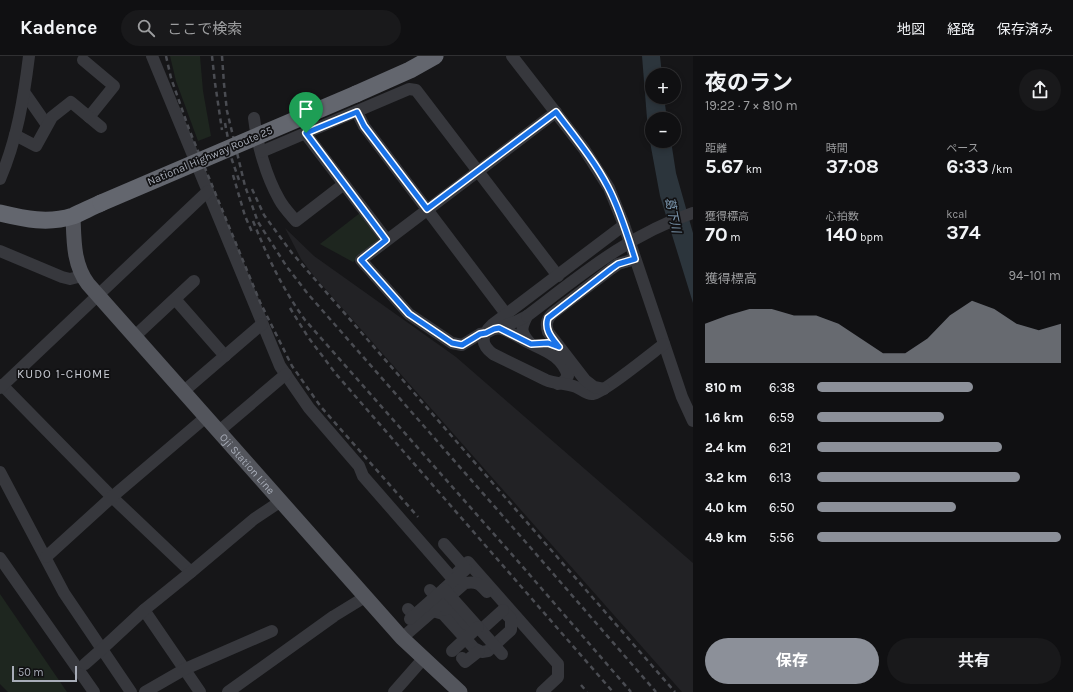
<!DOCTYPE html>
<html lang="ja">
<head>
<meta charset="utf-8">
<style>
	:root { --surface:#101012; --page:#19191b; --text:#f1f3f6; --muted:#9c9d9f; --line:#303032; --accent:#8c9099 }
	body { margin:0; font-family:Karla,"Noto Sans JP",sans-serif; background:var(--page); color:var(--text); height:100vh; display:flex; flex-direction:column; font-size:15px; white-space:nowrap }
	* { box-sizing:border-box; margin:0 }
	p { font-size:13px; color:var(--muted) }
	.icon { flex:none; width:22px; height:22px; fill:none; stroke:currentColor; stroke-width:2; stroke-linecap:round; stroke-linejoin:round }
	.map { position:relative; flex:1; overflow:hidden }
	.sheet { display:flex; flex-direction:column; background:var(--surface); width:380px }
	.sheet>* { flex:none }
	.fabs { position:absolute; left:645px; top:12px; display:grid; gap:8px }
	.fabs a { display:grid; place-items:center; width:36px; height:36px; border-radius:50%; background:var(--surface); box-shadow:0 2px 6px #0003,0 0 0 1px var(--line); font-size:20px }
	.scale { position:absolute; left:12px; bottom:10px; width:65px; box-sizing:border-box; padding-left:4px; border:2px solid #a8adb8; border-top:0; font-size:11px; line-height:14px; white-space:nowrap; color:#a8adb8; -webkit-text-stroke:3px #111113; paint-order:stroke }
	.pin { position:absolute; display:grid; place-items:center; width:34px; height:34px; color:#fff; margin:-41px -17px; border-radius:50% 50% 50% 0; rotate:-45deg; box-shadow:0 0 4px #0007 }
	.pin .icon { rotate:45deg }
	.round { display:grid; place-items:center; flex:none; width:42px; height:42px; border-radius:21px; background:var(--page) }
	.summary { display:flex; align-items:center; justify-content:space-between; height:68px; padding:0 12px }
	h1 { font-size:22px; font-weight:700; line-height:30px }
	.metrics { display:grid; grid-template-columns:repeat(3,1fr); gap:6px; height:68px; padding:4px 12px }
	.metrics div { display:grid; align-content:center }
	.metrics b { font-size:20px; font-weight:700 }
	.metrics small { font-size:11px; font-weight:400 }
	.metrics p { font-size:11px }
	.chart { height:112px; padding:8px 12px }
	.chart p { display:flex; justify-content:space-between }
	.chart svg { width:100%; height:72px; margin-top:4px; fill:var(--accent); opacity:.7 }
	.primary-button { display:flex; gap:8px; margin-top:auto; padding:8px 12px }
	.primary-button a { flex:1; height:46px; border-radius:24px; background:var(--accent); color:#fff; font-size:16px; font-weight:700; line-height:46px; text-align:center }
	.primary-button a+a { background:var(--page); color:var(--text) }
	ul { padding:0 12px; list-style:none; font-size:13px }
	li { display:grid; grid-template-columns:64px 48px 1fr; align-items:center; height:30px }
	li i { height:10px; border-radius:5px; background:var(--accent) }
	header { display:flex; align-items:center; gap:24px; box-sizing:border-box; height:56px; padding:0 20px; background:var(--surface); border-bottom:1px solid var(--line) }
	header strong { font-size:19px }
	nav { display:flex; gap:22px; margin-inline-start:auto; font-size:14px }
	.search { width:280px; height:36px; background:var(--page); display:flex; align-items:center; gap:10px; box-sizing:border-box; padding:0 14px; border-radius:22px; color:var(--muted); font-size:15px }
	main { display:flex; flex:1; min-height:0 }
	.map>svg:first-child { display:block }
	.built { fill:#222225 }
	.green { fill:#1e261f }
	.water { fill:#2c353c }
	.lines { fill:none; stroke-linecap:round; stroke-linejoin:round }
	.minor { stroke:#37383d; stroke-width:12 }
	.major { stroke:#53555c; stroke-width:15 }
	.highway { stroke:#63666e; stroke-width:17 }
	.rail { stroke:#4a4c52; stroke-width:2.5; stroke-dasharray:5 4; stroke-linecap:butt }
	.minor-bridge { stroke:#37383d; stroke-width:12 }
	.highway-bridge { stroke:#63666e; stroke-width:17 }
	.route-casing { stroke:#fff; stroke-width:8 }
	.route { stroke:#1a73e8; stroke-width:5 }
	.labels { text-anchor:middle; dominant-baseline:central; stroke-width:3.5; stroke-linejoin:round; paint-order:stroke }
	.street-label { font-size:11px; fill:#a8adb8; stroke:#111113 }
	.water-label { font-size:12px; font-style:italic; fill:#7f9bb3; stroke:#111113 }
	.neighbourhood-label { font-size:12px; letter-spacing:1px; fill:#c9ccd4; stroke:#111113 }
</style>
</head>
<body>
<header>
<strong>Kadence</strong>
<div class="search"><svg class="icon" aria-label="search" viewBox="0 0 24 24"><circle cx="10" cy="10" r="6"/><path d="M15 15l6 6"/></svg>ここで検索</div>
<nav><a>地図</a><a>経路</a><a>保存済み</a></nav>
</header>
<main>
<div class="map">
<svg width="693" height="636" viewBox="0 0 693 636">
	<rect width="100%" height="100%" fill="#161618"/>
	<polygon class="built" points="285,172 314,200 456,301 693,507 693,636 682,636 313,219 301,203"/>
	<g class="green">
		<polygon points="170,0 200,0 203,35 211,80 198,85 176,25"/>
		<polygon points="360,157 378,181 378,186 353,206 320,188"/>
		<polygon points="0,538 67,636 8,636 0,628"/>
	</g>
	<polygon class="water" points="642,0 660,0 662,19 652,19 652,41 664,41 667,63 652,63 652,85 671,85 676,117 693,177 693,247 660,140 648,75"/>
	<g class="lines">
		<g class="minor">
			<polyline points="152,0 280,310 309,352 359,410 363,420 452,522 468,506 558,608 558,621 542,636"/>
			<polyline points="512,0 584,93 609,132 624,169 682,341 693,365"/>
			<polyline points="83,4 114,30 89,61"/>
			<polyline points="24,36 47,69"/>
			<polyline points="357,56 364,70 506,258"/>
			<path d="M556 56 361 204 409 258 452 287 462 289 480 278 486 277 494 273 499 272C509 275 518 281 527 286 545 295 561 299 568 320L564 325 558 328"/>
			<path d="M254 62C257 88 266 120 279 143 283 151 290 158 296 165L344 128"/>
			<polyline points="305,77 386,183"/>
			<polyline points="15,79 36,90 52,61 71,46 101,71"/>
			<polyline points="261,96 409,33 416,34 558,220"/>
			<path d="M0 123C17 84 24 41 29 0"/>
			<path d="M624 169 493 268C481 279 480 288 493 298L546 324C555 328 566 327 576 331 582 333 586 339 593 338 603 337 652 297 664 288"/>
			<polyline points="0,195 62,221 70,223 82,220"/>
			<polyline points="175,243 225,300"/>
			<path d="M527 260C521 272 520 276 530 287"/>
			<polyline points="499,272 517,265 527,260"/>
			<polyline points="135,280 194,225"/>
			<polyline points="2,329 112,441 191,516"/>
			<polyline points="0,332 208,135"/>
			<path d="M604 333 594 331 585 324 548 276C546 269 546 264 552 258L611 213 618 208 635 203"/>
			<polyline points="184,335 262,268"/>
			<polyline points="219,375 286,318"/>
			<polyline points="0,416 64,537 131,636"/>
			<polyline points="46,501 112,441 206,361"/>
			<polyline points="0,502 94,636"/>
			<polyline points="430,534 436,540"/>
			<polyline points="408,553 414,559"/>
			<polyline points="144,554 200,636"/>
			<polyline points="433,555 443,558 474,592 482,596 488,595 511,574 511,563 503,555"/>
			<polyline points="434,555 453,552 466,568 482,573 503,554"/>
			<path d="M402 582 465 527C477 525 480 528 487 536"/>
			<polyline points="462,602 465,606 479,595"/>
			<polyline points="85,608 102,593 144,554 191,516 254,463 281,445"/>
			<polyline points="145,636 185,613 272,575"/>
			<polyline points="228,636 334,560 365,541"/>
			<polyline points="394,636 423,603"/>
		</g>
		<path class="major" id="s1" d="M73 160C74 184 73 208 88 228L402 582 460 636"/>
		<g class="highway">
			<polyline points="356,38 410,14 435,0"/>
			<path d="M0 157C25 163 48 168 73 160 82 156 92 151 101 147"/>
		</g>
		<g class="rail">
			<polyline points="166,0 171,22 189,73 260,246 292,310 321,351 418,461"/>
			<polyline points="212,0 215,27 222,74"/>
			<polyline points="222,0 224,28 227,55 245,130 258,166 287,211 308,238 530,491 656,636"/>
			<polyline points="225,67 232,104 239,124"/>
			<polyline points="233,119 245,160 252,176"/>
			<polyline points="252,133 264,159 292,197 675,636"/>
			<path d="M253 165C268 202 282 232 305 264L516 503 631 636"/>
			<polyline points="290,252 308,281 336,318 613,636"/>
			<polyline points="581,629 587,636"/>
		</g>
		<g class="minor-bridge">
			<path d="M527 260C581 219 628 179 693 157"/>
			<polyline points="444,488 466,513 444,533"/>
			<polyline points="410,563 444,533 502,598"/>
			<polyline points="452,595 478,571"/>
		</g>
		<polyline class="highway-bridge" points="101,147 356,38"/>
	</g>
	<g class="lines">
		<g class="route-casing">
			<path id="route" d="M357 56 364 70 427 153 556 56C574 80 594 104 608 131 620 154 627 178 635 203L618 208 611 213 548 262C544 274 552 282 559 291L548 287 531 288 499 272 494 273 486 277 480 278 462 289 452 287 409 258 361 204 386 184 306 77Z"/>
		</g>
		<use href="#route" class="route"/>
	</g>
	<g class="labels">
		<g class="street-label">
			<text transform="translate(210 100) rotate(-23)">National Highway Route 25</text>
			<text stroke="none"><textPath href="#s1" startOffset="311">Oji Station Line</textPath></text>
		</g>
		<g class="water-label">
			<text transform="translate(673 159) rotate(78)">葛下川</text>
		</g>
		<g class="neighbourhood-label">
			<text x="64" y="318">KUDO 1-CHOME</text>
		</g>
	</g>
</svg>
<div class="fabs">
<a>+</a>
<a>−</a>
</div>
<div class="scale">50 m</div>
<div class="pin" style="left:306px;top:77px;background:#1e9e55"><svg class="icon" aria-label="arrive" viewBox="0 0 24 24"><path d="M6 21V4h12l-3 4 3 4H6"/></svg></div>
</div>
<section class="sheet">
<div class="summary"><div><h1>夜のラン</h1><p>19:22 · 7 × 810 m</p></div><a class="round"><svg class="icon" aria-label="share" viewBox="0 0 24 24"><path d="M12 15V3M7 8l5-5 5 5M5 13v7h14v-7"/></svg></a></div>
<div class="metrics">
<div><p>距離</p><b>5.67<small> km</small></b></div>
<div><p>時間</p><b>37:08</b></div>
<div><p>ペース</p><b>6:33<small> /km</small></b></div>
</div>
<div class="metrics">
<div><p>獲得標高</p><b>70<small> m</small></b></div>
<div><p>心拍数</p><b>140<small> bpm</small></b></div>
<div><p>kcal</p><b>374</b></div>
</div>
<div class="chart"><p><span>獲得標高</span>94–101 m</p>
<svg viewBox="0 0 160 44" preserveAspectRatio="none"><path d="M0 44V20L10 15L20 11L30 11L40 15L50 15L60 20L70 29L80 38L90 38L100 29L110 15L120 6L130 11L140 20L150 24L160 20V44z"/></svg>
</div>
<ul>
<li><b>810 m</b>6:38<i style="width:64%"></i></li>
<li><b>1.6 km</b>6:59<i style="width:52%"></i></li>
<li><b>2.4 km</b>6:21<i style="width:76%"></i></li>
<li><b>3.2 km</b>6:13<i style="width:83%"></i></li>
<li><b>4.0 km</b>6:50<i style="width:57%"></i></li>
<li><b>4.9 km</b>5:56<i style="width:100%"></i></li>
</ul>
<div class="primary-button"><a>保存</a><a>共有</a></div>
</section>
</main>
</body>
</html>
